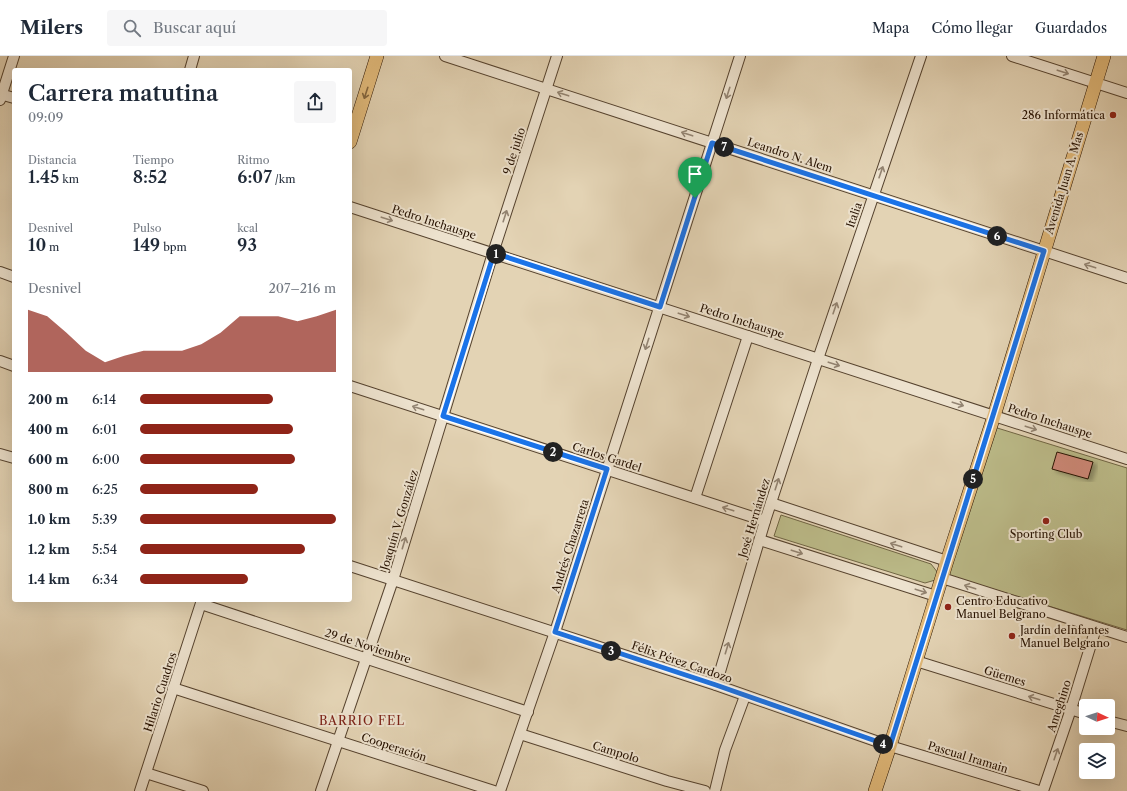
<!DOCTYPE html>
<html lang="es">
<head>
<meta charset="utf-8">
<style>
	:root { --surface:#fff; --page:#f6f6f7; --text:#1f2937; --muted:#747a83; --line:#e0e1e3; --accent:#8f2418 }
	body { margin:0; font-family:"Libre Caslon Text",serif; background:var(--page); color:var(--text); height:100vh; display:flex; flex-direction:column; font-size:15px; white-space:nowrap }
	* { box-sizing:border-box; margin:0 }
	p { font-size:13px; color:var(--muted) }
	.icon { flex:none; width:22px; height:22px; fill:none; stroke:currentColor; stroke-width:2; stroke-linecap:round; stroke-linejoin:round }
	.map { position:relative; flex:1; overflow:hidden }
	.details { position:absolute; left:12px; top:12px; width:340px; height:534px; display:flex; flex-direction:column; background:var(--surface); border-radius:4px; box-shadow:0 4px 16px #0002 }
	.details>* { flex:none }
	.needle { width:26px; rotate:94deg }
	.controls { position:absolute; left:1079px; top:643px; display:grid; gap:8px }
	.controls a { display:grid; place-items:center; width:36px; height:36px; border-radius:4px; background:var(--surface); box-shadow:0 4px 16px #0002; font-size:20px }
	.pin { position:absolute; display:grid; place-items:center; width:34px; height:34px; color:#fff; margin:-41px -17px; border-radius:50% 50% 50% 0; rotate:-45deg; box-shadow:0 0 4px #0007 }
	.pin .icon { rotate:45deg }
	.km { position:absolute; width:20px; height:20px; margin:-10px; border-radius:50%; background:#222; color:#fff; font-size:11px; line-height:20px; text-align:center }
	.round { display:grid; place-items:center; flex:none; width:42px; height:42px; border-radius:4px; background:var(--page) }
	.summary { display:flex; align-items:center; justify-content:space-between; height:68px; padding:0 16px }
	h1 { font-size:22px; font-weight:600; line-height:30px }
	.metrics { display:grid; grid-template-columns:repeat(3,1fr); gap:6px; height:68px; padding:4px 16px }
	.metrics div { display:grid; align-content:center }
	.metrics b { font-size:17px; font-weight:600 }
	.metrics small { font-size:11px; font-weight:400 }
	.metrics p { font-size:11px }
	.chart { height:112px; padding:8px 16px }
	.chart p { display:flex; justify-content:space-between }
	.chart svg { width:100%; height:72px; margin-top:4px; fill:var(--accent); opacity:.7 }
	ul { padding:0 16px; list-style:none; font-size:13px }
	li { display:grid; grid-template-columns:64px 48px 1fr; align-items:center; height:30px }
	li i { height:10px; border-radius:5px; background:var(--accent) }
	header { display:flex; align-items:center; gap:24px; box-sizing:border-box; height:56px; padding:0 20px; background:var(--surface); border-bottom:1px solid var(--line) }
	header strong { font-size:19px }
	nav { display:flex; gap:22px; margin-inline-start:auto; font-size:14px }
	.search { width:280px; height:36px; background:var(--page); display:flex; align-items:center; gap:10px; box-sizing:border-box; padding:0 14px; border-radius:4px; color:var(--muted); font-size:15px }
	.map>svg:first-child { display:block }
	.green { fill:#bbba88; stroke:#706644 }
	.building { fill:#cd8877; stroke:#261101; filter:url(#shadow) }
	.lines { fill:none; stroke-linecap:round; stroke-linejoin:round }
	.minor-casing { stroke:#55422e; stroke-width:12 }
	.major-casing { stroke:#261101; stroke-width:14 }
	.minor { stroke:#ede2ce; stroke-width:10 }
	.major { stroke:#e2ba7a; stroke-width:13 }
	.oneway { stroke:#938472 }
	.oneway2 { stroke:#84663e }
	.route-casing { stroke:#fff; stroke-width:8 }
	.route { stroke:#1a73e8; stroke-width:5 }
	.poi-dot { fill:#8f2418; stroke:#ede2ce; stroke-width:1.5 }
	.labels { text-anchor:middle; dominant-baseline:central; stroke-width:4; stroke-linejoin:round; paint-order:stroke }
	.poi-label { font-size:11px; fill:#261101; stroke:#ede2ce; text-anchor:start }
	.street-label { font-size:11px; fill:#261101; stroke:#ede2ce }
	.neighbourhood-label { font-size:12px; letter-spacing:1px; fill:#7a1f14; stroke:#ede2ce }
</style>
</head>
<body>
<header>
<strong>Milers</strong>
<div class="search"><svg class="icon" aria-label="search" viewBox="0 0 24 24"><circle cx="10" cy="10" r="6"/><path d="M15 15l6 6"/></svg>Buscar aquí</div>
<nav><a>Mapa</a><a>Cómo llegar</a><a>Guardados</a></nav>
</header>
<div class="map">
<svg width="1127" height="735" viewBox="0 0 1127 735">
	<defs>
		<filter id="shadow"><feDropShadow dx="4" dy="2.5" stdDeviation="2" flood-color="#0004"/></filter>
	</defs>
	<rect width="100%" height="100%" fill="#e3d3b4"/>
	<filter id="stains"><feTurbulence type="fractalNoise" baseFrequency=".005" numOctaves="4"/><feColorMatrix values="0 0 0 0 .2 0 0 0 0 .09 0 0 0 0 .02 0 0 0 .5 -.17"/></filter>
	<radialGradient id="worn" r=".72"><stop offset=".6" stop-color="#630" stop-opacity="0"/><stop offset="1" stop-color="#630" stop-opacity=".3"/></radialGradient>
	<g class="green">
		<polygon points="994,371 1127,412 1127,574 947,519"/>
		<polygon points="781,459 931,508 942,522 925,527 774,480"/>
	</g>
	<polygon class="building" points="1057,396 1093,406 1088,423 1052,413"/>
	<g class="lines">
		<g class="minor-casing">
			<g id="minor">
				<polyline points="445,0 1127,222"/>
				<polyline points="1012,0 1127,37"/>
				<polyline points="190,14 194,0"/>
				<polyline points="0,38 14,42"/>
				<polyline points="0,44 14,0"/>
				<polyline points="350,151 1127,403"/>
				<polyline points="0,216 14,221"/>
				<polyline points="0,305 14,310"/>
				<polyline points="350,330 765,465"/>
				<polyline points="0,398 14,402"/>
				<polyline points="695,442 748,280"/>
				<polyline points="771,447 947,505"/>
				<polyline points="760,484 936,540"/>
				<polyline points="350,510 716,629 890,690 1039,735"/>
				<polyline points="942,522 1127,581"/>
				<polyline points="201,548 528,656"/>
				<polyline points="916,605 1086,658"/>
				<polyline points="716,629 765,465 818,303 921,0"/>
				<polyline points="173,632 494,735"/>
				<polyline points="1108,665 1127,670"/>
				<polyline points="520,678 667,725 705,735"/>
				<polyline points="146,717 203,735"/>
				<polyline points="140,735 202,544"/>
				<polyline points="321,735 393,524 493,197 557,0"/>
				<polyline points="500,735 555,576 740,0"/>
				<polyline points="715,735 725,694 745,640"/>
				<polyline points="1043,735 1071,653 1096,572"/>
			</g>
		</g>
		<g class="major-casing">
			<g id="major">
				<polyline points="350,86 377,0"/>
				<polyline points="875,735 890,690 947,505 994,360 1104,0"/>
			</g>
		</g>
		<use href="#minor" class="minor"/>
		<use href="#major" class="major"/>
	</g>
	<defs><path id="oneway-shaft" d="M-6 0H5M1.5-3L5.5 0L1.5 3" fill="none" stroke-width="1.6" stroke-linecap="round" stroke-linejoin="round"/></defs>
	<g class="oneway">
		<use href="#oneway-shaft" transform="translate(1063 16) rotate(18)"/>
		<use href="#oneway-shaft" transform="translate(728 37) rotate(108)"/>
		<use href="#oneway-shaft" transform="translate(563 38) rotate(-162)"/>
		<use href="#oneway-shaft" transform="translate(687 78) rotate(-162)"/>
		<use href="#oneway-shaft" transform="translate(881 116) rotate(-71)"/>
		<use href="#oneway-shaft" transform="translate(505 160) rotate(-72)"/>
		<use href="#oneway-shaft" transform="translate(387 163) rotate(18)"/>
		<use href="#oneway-shaft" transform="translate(1090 210) rotate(-162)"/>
		<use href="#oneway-shaft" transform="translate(835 252) rotate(-71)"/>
		<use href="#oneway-shaft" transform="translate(684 259) rotate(18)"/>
		<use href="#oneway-shaft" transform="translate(647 288) rotate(108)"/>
		<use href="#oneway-shaft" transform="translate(834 308) rotate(18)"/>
		<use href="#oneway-shaft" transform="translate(958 348) rotate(18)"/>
		<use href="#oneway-shaft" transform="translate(418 352) rotate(-162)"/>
		<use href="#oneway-shaft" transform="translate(1031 372) rotate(18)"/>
		<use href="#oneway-shaft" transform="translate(777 428) rotate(-72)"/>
		<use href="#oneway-shaft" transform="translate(728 453) rotate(-162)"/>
		<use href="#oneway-shaft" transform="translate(404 487) rotate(-73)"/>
		<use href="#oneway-shaft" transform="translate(896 489) rotate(-162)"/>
		<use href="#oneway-shaft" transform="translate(797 496) rotate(18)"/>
		<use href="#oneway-shaft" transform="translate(970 531) rotate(-162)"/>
		<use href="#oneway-shaft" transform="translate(921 535) rotate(18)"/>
		<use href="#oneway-shaft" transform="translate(727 592) rotate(-73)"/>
		<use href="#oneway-shaft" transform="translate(1034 642) rotate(-163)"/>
		<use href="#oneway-shaft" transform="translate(1056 698) rotate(-71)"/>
	</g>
	<use class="oneway2" href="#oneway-shaft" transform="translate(366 37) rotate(108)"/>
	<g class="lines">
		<g class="route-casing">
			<path id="route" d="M712 87 1044 195C994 360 941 525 890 690L716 629 555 576 607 413 443 360 494 197 660 251Z"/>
		</g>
		<use href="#route" class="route"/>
	</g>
	<g class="poi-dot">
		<circle cx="1113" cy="59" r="4"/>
		<circle cx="1046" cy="465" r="4"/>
		<circle cx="948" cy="551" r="4"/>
		<circle cx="1012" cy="580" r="4"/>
	</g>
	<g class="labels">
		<g class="poi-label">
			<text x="1105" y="59" text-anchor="end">286 Informática</text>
			<text x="1046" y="478" text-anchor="middle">Sporting Club</text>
			<text x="956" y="545">Centro Educativo<tspan x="956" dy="13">Manuel Belgrano</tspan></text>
			<text x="1020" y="574">Jardín deInfantes<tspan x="1020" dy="13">Manuel Belgrano</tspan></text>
		</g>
		<g class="street-label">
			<text transform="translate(514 95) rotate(-72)">9 de julio</text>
			<text transform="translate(790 99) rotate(18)">Leandro N. Alem</text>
			<text transform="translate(1064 127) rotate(-73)">Avenida Juan A. Mas</text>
			<text transform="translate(854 159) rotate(-71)">Italia</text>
			<text transform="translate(434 166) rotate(18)">Pedro Inchauspe</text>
			<text transform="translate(742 265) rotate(18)">Pedro Inchauspe</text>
			<text transform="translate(1050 365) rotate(18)">Pedro Inchauspe</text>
			<text transform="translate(607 401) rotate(18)">Carlos Gardel</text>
			<text transform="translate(754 462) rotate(-73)">José Hernández</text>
			<text transform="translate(399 464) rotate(-73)">Joaquín V. González</text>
			<text transform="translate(570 490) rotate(-72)">Andrés Chazarreta</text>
			<text transform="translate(368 590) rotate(18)">29 de Noviembre</text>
			<text transform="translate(682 606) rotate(19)">Félix Pérez Cardozo</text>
			<text transform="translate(1005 620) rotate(17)">Güemes</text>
			<text transform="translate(160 636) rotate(-72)">Hilario Cuadros</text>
			<text transform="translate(1059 650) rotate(-72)">Ameghino</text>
			<text transform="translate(394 691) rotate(18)">Cooperación</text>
			<text transform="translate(616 696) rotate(17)">Campolo</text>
			<text transform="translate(968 701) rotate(17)">Pascual Iramain</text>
		</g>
		<g class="neighbourhood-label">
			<text x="362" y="664">BARRIO FEL</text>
		</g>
	</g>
	<rect width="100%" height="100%" filter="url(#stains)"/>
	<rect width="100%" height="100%" fill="url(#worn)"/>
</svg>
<div class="controls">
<a><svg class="needle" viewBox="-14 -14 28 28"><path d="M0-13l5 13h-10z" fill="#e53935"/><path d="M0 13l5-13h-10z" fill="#747a83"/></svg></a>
<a><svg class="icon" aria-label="layers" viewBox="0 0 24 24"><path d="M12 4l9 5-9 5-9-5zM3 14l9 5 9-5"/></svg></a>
</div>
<div class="pin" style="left:695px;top:142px;background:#1e9e55"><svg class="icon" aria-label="arrive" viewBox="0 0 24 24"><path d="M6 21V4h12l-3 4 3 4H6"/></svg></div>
<b class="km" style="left:496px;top:198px">1</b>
<b class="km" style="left:553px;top:396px">2</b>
<b class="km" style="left:611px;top:595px">3</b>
<b class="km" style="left:883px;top:688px">4</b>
<b class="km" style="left:973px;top:423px">5</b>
<b class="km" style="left:997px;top:180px">6</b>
<b class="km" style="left:724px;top:91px">7</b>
<section class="details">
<div class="summary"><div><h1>Carrera matutina</h1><p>09:09</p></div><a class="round"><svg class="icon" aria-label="share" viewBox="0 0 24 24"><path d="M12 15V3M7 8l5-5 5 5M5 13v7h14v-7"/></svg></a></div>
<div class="metrics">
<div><p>Distancia</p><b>1.45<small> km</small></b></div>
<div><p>Tiempo</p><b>8:52</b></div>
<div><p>Ritmo</p><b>6:07<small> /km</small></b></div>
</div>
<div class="metrics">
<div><p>Desnivel</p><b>10<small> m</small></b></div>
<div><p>Pulso</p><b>149<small> bpm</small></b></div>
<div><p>kcal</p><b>93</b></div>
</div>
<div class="chart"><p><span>Desnivel</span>207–216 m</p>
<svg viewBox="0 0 160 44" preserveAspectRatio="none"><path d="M0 44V6L10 10L20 20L30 31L40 38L50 34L60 31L70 31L80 31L90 27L100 20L110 10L120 10L130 10L140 13L150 10L160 6V44z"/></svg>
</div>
<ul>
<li><b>200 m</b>6:14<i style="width:68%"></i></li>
<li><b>400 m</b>6:01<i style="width:78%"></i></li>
<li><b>600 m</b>6:00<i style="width:79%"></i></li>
<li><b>800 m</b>6:25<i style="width:60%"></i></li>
<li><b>1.0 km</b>5:39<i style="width:100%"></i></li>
<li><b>1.2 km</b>5:54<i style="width:84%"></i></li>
<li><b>1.4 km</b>6:34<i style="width:55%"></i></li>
</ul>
</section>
</div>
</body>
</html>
